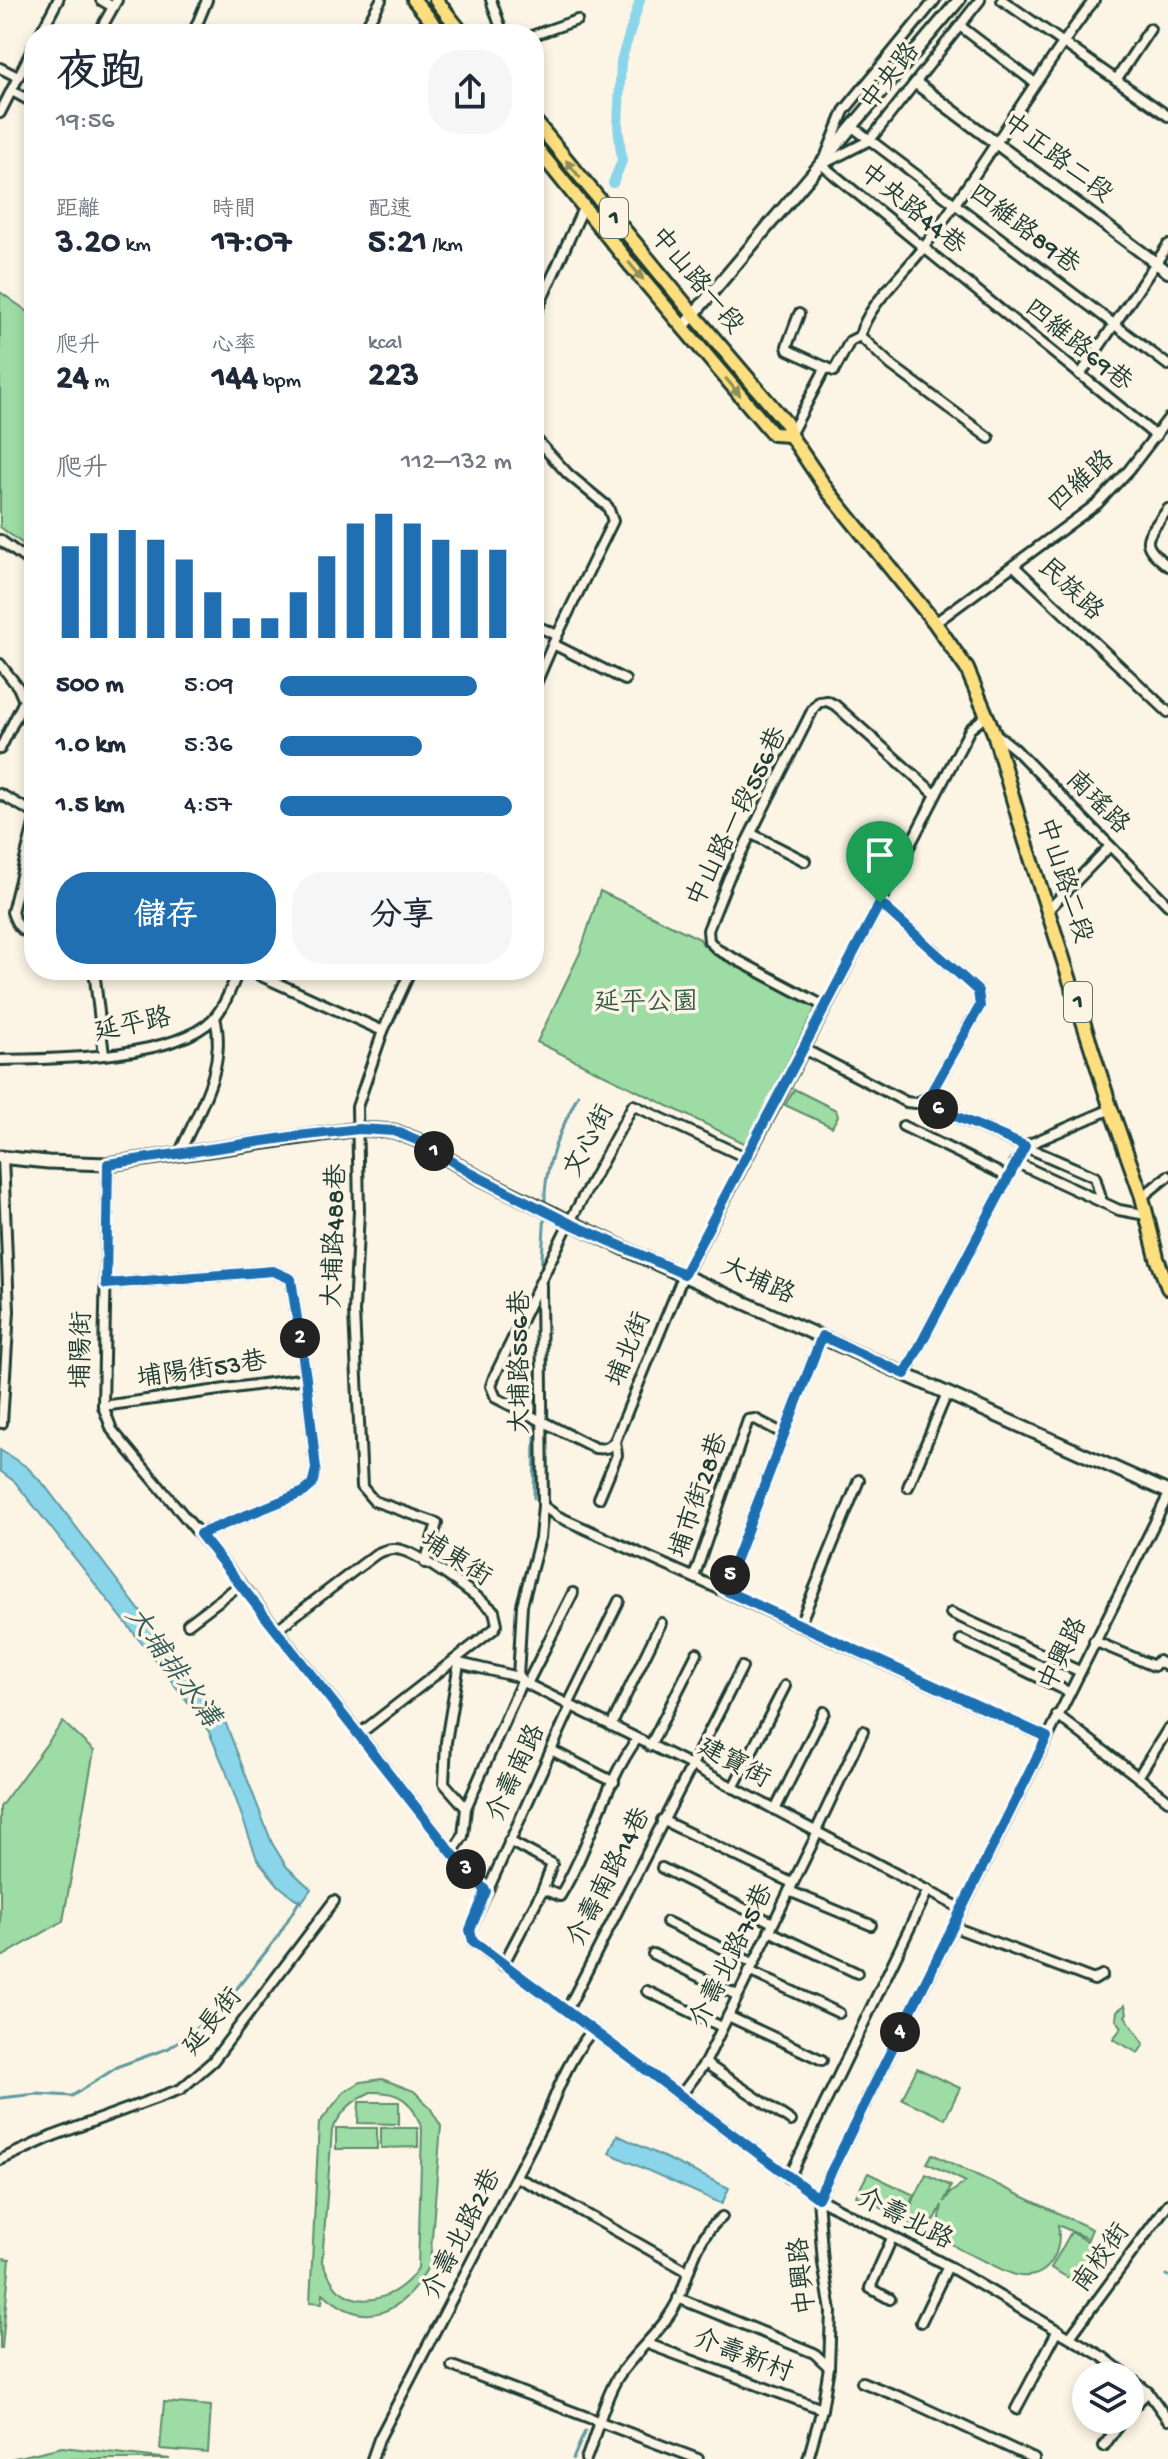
<!DOCTYPE html>
<html lang="zh-TW">
<head>
<meta charset="utf-8">
<style>
	:root { --surface:#fff; --page:#f6f6f7; --text:#1f2937; --muted:#747a83; --accent:#1f6fb2 }
	body { margin:0; font-family:"Gochi Hand","LXGW WenKai TC",sans-serif; background:var(--page); color:var(--text); height:100vh; display:flex; flex-direction:column; font-size:30px; white-space:nowrap }
	* { box-sizing:border-box; margin:0 }
	p { font-size:26px; color:var(--muted) }
	.icon { flex:none; width:44px; height:44px; fill:none; stroke:currentColor; stroke-width:2; stroke-linecap:round; stroke-linejoin:round }
	.map { position:relative; flex:1; overflow:hidden }
	.panel { position:absolute; left:24px; top:24px; width:520px; height:956px; display:flex; flex-direction:column; background:var(--surface); border-radius:32px; box-shadow:0 4px 12px #0003 }
	.panel>* { flex:none }
	.buttons { position:absolute; left:1072px; top:2362px; display:grid; gap:16px }
	.buttons a { display:grid; place-items:center; width:72px; height:72px; border-radius:50%; background:var(--surface); box-shadow:0 4px 12px #0003; font-size:40px }
	.pin { position:absolute; display:grid; place-items:center; width:68px; height:68px; color:#fff; margin:-82px -34px; border-radius:50% 50% 50% 0; rotate:-45deg; box-shadow:0 0 8px #0007 }
	.pin .icon { rotate:45deg }
	.km { position:absolute; width:40px; height:40px; margin:-20px; border-radius:50%; background:#222; color:#fff; font-size:22px; line-height:40px; text-align:center }
	.round { display:grid; place-items:center; flex:none; width:84px; height:84px; border-radius:32px; background:var(--page) }
	.overview { display:flex; align-items:center; justify-content:space-between; height:136px; padding:0 32px }
	h1 { font-size:44px; font-weight:700; line-height:60px }
	.figures { display:grid; grid-template-columns:repeat(3,1fr); gap:12px; height:136px; padding:8px 32px }
	.figures div { display:grid; align-content:center }
	.figures b { font-size:34px; font-weight:700 }
	.figures small { font-size:22px; font-weight:400 }
	.figures p { font-size:22px }
	.chart { height:224px; padding:16px 32px }
	.chart p { display:flex; justify-content:space-between }
	.chart svg { width:100%; height:144px; margin-top:8px; stroke:var(--accent); stroke-width:6 }
	.action { display:flex; gap:16px; margin-top:auto; padding:16px 32px }
	.action a { flex:1; height:92px; border-radius:32px; background:var(--accent); color:#fff; font-size:32px; font-weight:700; line-height:92px; text-align:center }
	.action a+a { background:var(--page); color:var(--text) }
	ul { padding:0 32px; list-style:none; font-size:26px }
	li { display:grid; grid-template-columns:128px 96px 1fr; align-items:center; height:60px }
	li i { height:20px; border-radius:10px; background:var(--accent) }
	.map>svg:first-child { display:block }
	.green { fill:#9ddca4; stroke:#5e8c6c; stroke-width:2; fill-rule:evenodd }
	.water { fill:#8ad5ea; stroke:#5f98a1; stroke-width:2 }
	.lines { fill:none; stroke-linecap:round; stroke-linejoin:round }
	.stream { stroke:#5f98a1; stroke-width:3 }
	.canal { stroke:#8ad5ea; stroke-width:10 }
	.minor-casing { stroke:#1f3d34; stroke-width:14 }
	.tertiary-casing { stroke:#1f3d34; stroke-width:16 }
	.secondary-casing { stroke:#1f3d34; stroke-width:17 }
	.primary-casing { stroke:#1f3d34; stroke-width:18 }
	.minor { stroke:#fcf5e5; stroke-width:8 }
	.tertiary { stroke:#fcf5e5; stroke-width:10 }
	.secondary { stroke:#fcf5e5; stroke-width:11 }
	.primary { stroke:#fddf80; stroke-width:12 }
	.oneway { fill:#8e8e5a }
	.route-casing { stroke:#fff; stroke-width:16 }
	.route { stroke:#1f6fb2; stroke-width:10 }
	.labels { text-anchor:middle; dominant-baseline:central; stroke-width:7; stroke-linejoin:round; paint-order:stroke }
	.shield { fill:#fcf5e5; stroke:#617469; stroke-width:2 }
	.shield-label { font-size:24px; font-weight:bold; fill:#1f3d34 }
	.street-label { font-size:26px; fill:#1f3d34; stroke:#fcf5e5 }
	.park-label { font-size:26px; fill:#385d4a; stroke:#fcf5e5 }
	.water-label { font-size:28px; font-style:italic; fill:#345b58; stroke:#fcf5e5 }
</style>
</head>
<body>
<div class="map">
<svg width="1168" height="2459" viewBox="0 0 1168 2459">
	<rect width="100%" height="100%" fill="#fcf5e5"/>
	<filter id="ink" filterUnits="userSpaceOnUse"><feTurbulence type="fractalNoise" baseFrequency=".0125" numOctaves="2"/><feDisplacementMap in="SourceGraphic" scale="16" xChannelSelector="R" yChannelSelector="G"/><feConvolveMatrix kernelMatrix="1 2 1 2 8 2 1 2 1" color-interpolation-filters="sRGB"/></filter>
	<g filter="url(#ink)">
		<g class="green">
			<polygon points="0,292 34,316 34,552 0,527"/>
			<polygon points="600,891 700,939 703,945 816,1007 746,1144 537,1042 580,953"/>
			<polygon points="794,1089 836,1110 838,1116 832,1127 785,1105"/>
			<polygon points="63,1722 94,1751 63,1921 0,1958 0,1807"/>
			<polygon points="1125,2005 1127,2013 1125,2016 1144,2044 1138,2053 1113,2039 1122,2027 1116,2020 1117,2011"/>
			<polygon points="917,2068 960,2088 945,2119 902,2099"/>
			<path d="M382 2079 414 2091 429 2106 441 2126 430 2263C406 2311 367 2334 323 2293L322 2303 310 2302 319 2123 344 2092 361 2082ZM371 2092C401 2091 412 2101 422 2129L418 2268C403 2293 366 2312 339 2290 331 2283 327 2272 322 2262L332 2130C342 2111 351 2101 371 2092Z"/>
			<polygon points="359,2102 399,2102 399,2124 358,2123"/>
			<rect x="336" y="2128" width="41" height="21"/>
			<polygon points="381,2128 418,2128 418,2147 381,2148"/>
			<path d="M932 2154 1092 2229 1088 2239 1058 2225C1062 2250 1051 2279 1020 2276 1007 2274 993 2264 980 2259 967 2253 952 2248 944 2235 938 2225 940 2215 942 2205L929 2232 904 2220 926 2174 951 2186 944 2202 950 2193 966 2182 927 2163Z"/>
			<polygon points="868,2173 914,2195 903,2218 856,2196"/>
			<polygon points="1071,2232 1108,2253 1088,2289 1051,2268"/>
			<polygon points="0,2258 10,2259 2,2348 0,2348"/>
			<polygon points="164,2402 211,2406 208,2453 160,2449"/>
			<polygon points="62,2447 170,2459 10,2459"/>
		</g>
		<g class="water">
			<polygon points="0,1450 27,1467 45,1486 226,1724 272,1843 286,1866 311,1889 301,1903 279,1886 257,1859 226,1771 209,1732 195,1711 15,1482 0,1471"/>
			<polygon points="617,2135 729,2188 722,2204 609,2153"/>
		</g>
		<g class="lines">
			<g class="stream">
				<path d="M545 1205C543 1166 561 1129 578 1095"/>
				<polyline points="541,1273 545,1212"/>
				<polyline points="534,1498 537,1324"/>
				<polyline points="0,2098 37,2094 72,2096 119,2066 169,2048 202,2024 238,1987 276,1939 300,1900"/>
				<polyline points="1166,2275 1168,2276"/>
				<polyline points="573,2459 585,2431"/>
			</g>
			<polyline class="canal" points="613,183 622,161 618,126 621,61 640,0"/>
			<g class="minor-casing">
				<g id="minor">
					<polyline points="101,0 113,7"/>
					<polyline points="491,0 503,34"/>
					<polyline points="1002,0 1168,116"/>
					<polyline points="960,26 1035,83"/>
					<polyline points="40,34 58,0"/>
					<polyline points="98,34 117,0"/>
					<polyline points="193,34 207,0"/>
					<polyline points="362,34 381,0"/>
					<polyline points="534,35 577,20"/>
					<polyline points="0,68 18,77"/>
					<polyline points="1116,80 1150,29"/>
					<polyline points="12,91 34,103"/>
					<polyline points="0,113 34,46"/>
					<polyline points="854,128 1168,365"/>
					<polyline points="827,153 844,111 935,0"/>
					<polyline points="823,164 870,140 980,0"/>
					<polyline points="822,165 1156,436"/>
					<polyline points="799,314 787,346 788,350 834,371 850,341 860,336"/>
					<polyline points="534,317 584,206"/>
					<path d="M860 336C867 305 905 273 924 247 984 167 1034 80 1094 0"/>
					<polyline points="860,336 891,365 989,438"/>
					<polyline points="1080,375 1168,245"/>
					<polyline points="790,435 826,367"/>
					<polyline points="534,437 568,474 608,507 613,521 553,644 534,688"/>
					<path d="M1168 509C1147 538 1136 541 1168 566"/>
					<polyline points="0,540 34,565"/>
					<polyline points="1014,566 1168,712"/>
					<polyline points="935,623 1098,503 1129,470 1168,419"/>
					<polyline points="534,625 557,635"/>
					<polyline points="553,644 625,680"/>
					<polyline points="0,664 18,687 24,701"/>
					<polyline points="996,734 1015,749 1168,905"/>
					<polyline points="0,749 29,691 34,688"/>
					<polyline points="0,794 34,813"/>
					<path d="M34 824 12 912C16 924 21 932 34 935"/>
					<polyline points="752,834 805,861"/>
					<polyline points="1048,910 1110,846"/>
					<polyline points="94,970 104,1055"/>
					<polyline points="248,970 383,1031"/>
					<polyline points="411,970 383,1031 357,1107 359,1211 354,1312 362,1487 374,1501 437,1523 425,1563"/>
					<polyline points="826,1007 718,950 709,941 708,930 729,877 813,709 819,702 827,701 835,705 935,794"/>
					<polyline points="804,1049 906,1102 915,1103 928,1098 980,1006 978,991 880,903"/>
					<path d="M0 1060C54 1059 174 1059 213 1019 225 1007 232 985 239 970"/>
					<polyline points="923,1102 1095,1177 1102,1202"/>
					<polyline points="903,1126 1008,1177"/>
					<path d="M180 1152C200 1107 227 1068 215 1017"/>
					<path d="M747 1158 633 1105 569 1223 494 1377 491 1386 496 1398 595 1448C604 1449 609 1449 615 1441L681 1281 775 1106 970 729 985 717"/>
					<polyline points="1015,1162 1119,1210 1146,1215"/>
					<polyline points="108,1164 103,1406 112,1430 241,1584 452,1853 486,1891"/>
					<polyline points="1142,1197 1168,1176"/>
					<polyline points="106,1284 273,1271 291,1279 306,1378 316,1469 312,1485 304,1492 200,1534"/>
					<polyline points="905,1374 1025,1146 1111,1109"/>
					<polyline points="103,1406 306,1378"/>
					<polyline points="2,1423 9,1311 3,1157"/>
					<polyline points="908,1487 947,1393"/>
					<polyline points="599,1498 617,1455 615,1441"/>
					<polyline points="543,1506 557,1516 1047,1737"/>
					<polyline points="694,1577 748,1420 755,1419 784,1434"/>
					<polyline points="724,1590 822,1336"/>
					<polyline points="951,1613 1079,1671"/>
					<polyline points="188,1624 241,1584"/>
					<polyline points="800,1624 859,1480"/>
					<path d="M276 1630 376 1554C384 1550 392 1547 401 1550 422 1555 476 1595 494 1611L497 1624 494 1629 358 1735"/>
					<polyline points="961,1640 1069,1692"/>
					<polyline points="1094,1641 1154,1666 1158,1661 1168,1667"/>
					<polyline points="518,1677 522,1605 540,1538 543,1506 541,1285"/>
					<polyline points="527,1684 573,1593"/>
					<polyline points="568,1705 619,1601"/>
					<polyline points="571,1706 470,1930 473,1941 818,2198 948,2266 1103,2357 1148,2392 1168,2420"/>
					<polyline points="1057,1715 1168,1800"/>
					<polyline points="611,1726 661,1623"/>
					<polyline points="650,1746 697,1653"/>
					<polyline points="551,1750 614,1782"/>
					<polyline points="1138,1777 1168,1729"/>
					<polyline points="733,1788 785,1686"/>
					<polyline points="466,1808 444,1783 446,1742 459,1663 518,1677 527,1684 691,1765 962,1909"/>
					<polyline points="775,1810 824,1712"/>
					<polyline points="662,1820 792,1883"/>
					<polyline points="816,1831 863,1731"/>
					<polyline points="452,1853 463,1836 466,1808 522,1681"/>
					<polyline points="662,1868 773,1923"/>
					<path d="M543 1889 560 1896C590 1847 603 1786 637 1739"/>
					<polyline points="789,1891 871,1925"/>
					<polyline points="667,1922 753,1963"/>
					<polyline points="954,1927 1094,1980 1102,1975"/>
					<polyline points="769,1931 857,1973"/>
					<polyline points="653,1954 737,1995"/>
					<polyline points="503,1965 543,1889 552,1864 509,1841"/>
					<polyline points="749,1971 839,2013"/>
					<polyline points="647,1991 722,2027"/>
					<polyline points="567,2010 742,1667"/>
					<polyline points="728,2016 822,2060"/>
					<polyline points="705,2063 791,2121"/>
					<polyline points="681,2095 705,2063 818,1832"/>
					<polyline points="0,2160 53,2136 181,2089 213,2061 334,1901"/>
					<polyline points="516,2177 549,2193 687,2271"/>
					<polyline points="789,2178 928,1890"/>
					<polyline points="678,2298 814,2353 829,2367"/>
					<polyline points="890,2299 870,2288 892,2238"/>
					<polyline points="921,2322 948,2266"/>
					<polyline points="1070,2337 1168,2204"/>
					<polyline points="648,2344 822,2409"/>
					<polyline points="452,2366 698,2459"/>
					<polyline points="862,2382 905,2399 1034,2459"/>
					<polyline points="1016,2409 1058,2330"/>
					<polyline points="1130,2410 1148,2392"/>
					<polyline points="1104,2446 1122,2420"/>
					<path d="M372 2459 379 2439 546 2118C558 2088 571 2054 593 2030"/>
					<path d="M586 2459C596 2435 604 2399 618 2377 636 2350 665 2329 679 2298 692 2267 694 2240 722 2217"/>
					<polyline points="808,2459 822,2409 829,2367 831,2311 823,2263 818,2198 1168,1496"/>
				</g>
			</g>
			<g class="tertiary-casing">
				<g id="tertiary">
					<polyline points="917,84 1168,272"/>
					<polyline points="683,327 959,0"/>
				</g>
			</g>
			<g class="secondary-casing">
				<polyline id="secondary" points="0,1157 48,1162 108,1164 359,1129 394,1131 417,1140 476,1176 640,1256 1168,1492"/>
			</g>
			<g class="primary-casing">
				<g id="primary">
					<polyline points="414,0 442,34"/>
					<polyline points="436,0 463,34"/>
					<polyline points="534,120 694,315 786,423 790,435 827,490 935,623 967,669 994,733 1022,830 1111,1109 1142,1197 1157,1258 1168,1288"/>
					<polyline points="534,145 632,267 773,434 790,435"/>
				</g>
			</g>
			<use href="#minor" class="minor"/>
			<use href="#tertiary" class="tertiary"/>
			<use href="#secondary" class="secondary"/>
			<use href="#primary" class="primary"/>
		</g>
		<defs><path id="oneway-solid" d="M-6-.8H1V-3.2L6.5 0L1 3.2V.8H-6Z" transform="scale(2)"/></defs>
		<g class="oneway">
			<use href="#oneway-solid" transform="translate(573 169) rotate(-129)"/>
			<use href="#oneway-solid" transform="translate(636 271) rotate(50)"/>
			<use href="#oneway-solid" transform="translate(733 387) rotate(50)"/>
		</g>
	</g>
	<g class="lines" filter="url(#ink)">
		<g class="route-casing">
			<polygon id="route" points="880,903 978,991 980,1006 928,1098 923,1102 1025,1146 905,1374 822,1336 724,1590 1047,1737 818,2198 473,1941 470,1930 486,1891 452,1853 200,1534 304,1492 312,1485 316,1469 306,1378 291,1279 273,1271 106,1284 108,1164 298,1136 359,1129 394,1131 417,1140 476,1176 569,1223 684,1274"/>
		</g>
		<use href="#route" class="route"/>
	</g>
	<g class="labels">
		<g class="shield">
			<rect x="600" y="198" width="28" height="40" rx="6"/>
			<rect x="1064" y="982" width="28" height="40" rx="6"/>
		</g>
		<g class="shield-label">
			<text x="614" y="218">1</text>
			<text x="1078" y="1002">1</text>
		</g>
		<g class="street-label">
			<text transform="translate(892 78) rotate(-52)">中央路</text>
			<text transform="translate(1056 160) rotate(37)">中正路二段</text>
			<text transform="translate(911 211) rotate(39)">中央路44巷</text>
			<text transform="translate(1023 231) rotate(37)">四維路89巷</text>
			<text transform="translate(695 282) rotate(50)">中山路一段</text>
			<text transform="translate(1077 347) rotate(39)">四維路69巷</text>
			<text transform="translate(1083 483) rotate(-42)">四維路</text>
			<text transform="translate(1069 591) rotate(43)">民族路</text>
			<text transform="translate(1096 804) rotate(45)">南瑤路</text>
			<text transform="translate(739 818) rotate(-64)">中山路一段556巷</text>
			<text transform="translate(1062 881) rotate(72)">中山路二段</text>
			<text transform="translate(133 1027) rotate(-12)">延平路</text>
			<text transform="translate(591 1142) rotate(-62)">文心街</text>
			<text transform="translate(337 1236) rotate(-88)">大埔路488巷</text>
			<text transform="translate(757 1283) rotate(24)">大埔路</text>
			<text transform="translate(84 1350) rotate(-89)">埔陽街</text>
			<text transform="translate(631 1350) rotate(-68)">埔北街</text>
			<text transform="translate(522 1362) rotate(-90)">大埔路556巷</text>
			<text transform="translate(202 1372) rotate(-8)">埔陽街53巷</text>
			<text transform="translate(701 1496) rotate(-71)">埔市街28巷</text>
			<text transform="translate(455 1561) rotate(33)">埔東街</text>
			<text transform="translate(1065 1655) rotate(-64)">中興路</text>
			<text transform="translate(733 1765) rotate(28)">建寶街</text>
			<text transform="translate(518 1774) rotate(-65)">介壽南路</text>
			<text transform="translate(611 1878) rotate(-63)">介壽南路14巷</text>
			<text transform="translate(734 1957) rotate(-64)">介壽北路75巷</text>
			<text transform="translate(214 2023) rotate(-51)">延長街</text>
			<text transform="translate(904 2221) rotate(27)">介壽北路</text>
			<text transform="translate(464 2235) rotate(-63)">介壽北路2巷</text>
			<text transform="translate(1103 2259) rotate(-54)">南校街</text>
			<text transform="translate(805 2276) rotate(-96)">中興路</text>
			<text transform="translate(742 2358) rotate(21)">介壽新村</text>
		</g>
		<g class="park-label">
			<text x="646" y="1004">延平公園</text>
		</g>
		<g class="water-label">
			<text transform="translate(171 1668) rotate(54)">大埔排水溝</text>
		</g>
	</g>
</svg>
<div class="buttons">
<a><svg class="icon" aria-label="layers" viewBox="0 0 24 24"><path d="M12 4l9 5-9 5-9-5zM3 14l9 5 9-5"/></svg></a>
</div>
<div class="pin" style="left:880px;top:903px;background:#1e9e55"><svg class="icon" aria-label="arrive" viewBox="0 0 24 24"><path d="M6 21V4h12l-3 4 3 4H6"/></svg></div>
<b class="km" style="left:434px;top:1151px">1</b>
<b class="km" style="left:300px;top:1338px">2</b>
<b class="km" style="left:466px;top:1869px">3</b>
<b class="km" style="left:900px;top:2032px">4</b>
<b class="km" style="left:730px;top:1575px">5</b>
<b class="km" style="left:938px;top:1109px">6</b>
<section class="panel">
<div class="overview"><div><h1>夜跑</h1><p>19:56</p></div><a class="round"><svg class="icon" aria-label="share" viewBox="0 0 24 24"><path d="M12 15V3M7 8l5-5 5 5M5 13v7h14v-7"/></svg></a></div>
<div class="figures">
<div><p>距離</p><b>3.20<small> km</small></b></div>
<div><p>時間</p><b>17:07</b></div>
<div><p>配速</p><b>5:21<small> /km</small></b></div>
</div>
<div class="figures">
<div><p>爬升</p><b>24<small> m</small></b></div>
<div><p>心率</p><b>144<small> bpm</small></b></div>
<div><p>kcal</p><b>223</b></div>
</div>
<div class="chart"><p><span>爬升</span>112–132 m</p>
<svg viewBox="0 0 160 44" preserveAspectRatio="none"><path d="M5 44V16M15 44V12M25 44V11M35 44V14M45 44V20M55 44V30M65 44V38M75 44V38M85 44V30M95 44V19M105 44V9M115 44V6M125 44V9M135 44V14M145 44V17M155 44V17"/></svg>
</div>
<ul>
<li><b>500 m</b>5:09<i style="width:85%"></i></li>
<li><b>1.0 km</b>5:36<i style="width:61%"></i></li>
<li><b>1.5 km</b>4:57<i style="width:100%"></i></li>
</ul>
<div class="action"><a>儲存</a><a>分享</a></div>
</section>
</div>
</body>
</html>
